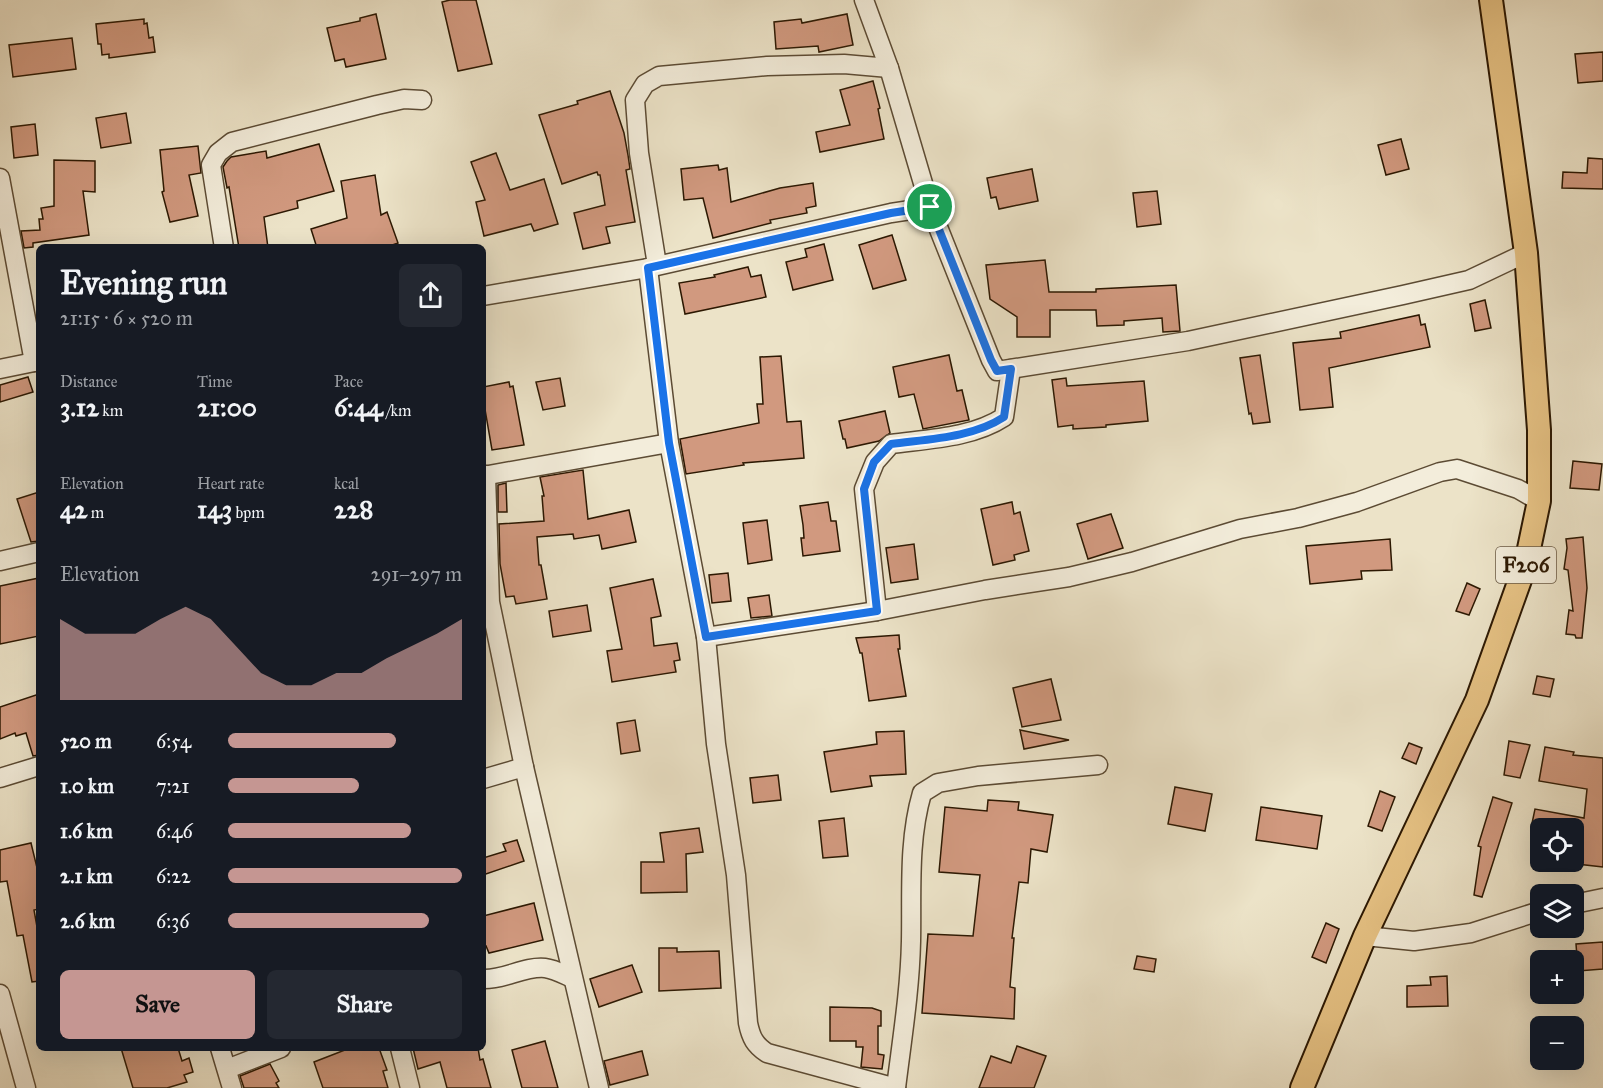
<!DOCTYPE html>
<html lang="en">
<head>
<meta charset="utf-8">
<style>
	:root { --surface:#171b24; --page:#242831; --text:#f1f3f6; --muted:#9ea1a6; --accent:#c59692 }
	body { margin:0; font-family:"IM FELL Great Primer",serif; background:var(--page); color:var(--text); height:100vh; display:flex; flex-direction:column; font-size:22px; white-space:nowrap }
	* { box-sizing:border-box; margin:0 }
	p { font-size:20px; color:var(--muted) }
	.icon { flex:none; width:33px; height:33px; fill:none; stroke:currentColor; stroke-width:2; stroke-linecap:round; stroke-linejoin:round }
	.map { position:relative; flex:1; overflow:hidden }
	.drawer { position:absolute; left:36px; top:244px; width:450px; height:807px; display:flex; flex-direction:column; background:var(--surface); border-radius:9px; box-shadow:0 6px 24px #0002 }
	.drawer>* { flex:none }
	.buttons { position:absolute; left:1530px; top:818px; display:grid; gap:12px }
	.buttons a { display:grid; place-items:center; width:54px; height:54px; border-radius:9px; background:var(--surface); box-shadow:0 6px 24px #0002; font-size:30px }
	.pin { position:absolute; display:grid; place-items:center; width:51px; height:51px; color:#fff; margin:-26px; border:3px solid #fff; border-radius:50%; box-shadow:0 2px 6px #0007 }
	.round { display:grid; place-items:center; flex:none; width:63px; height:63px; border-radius:9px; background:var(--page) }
	.overview { display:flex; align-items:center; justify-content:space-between; height:102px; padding:0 24px }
	h1 { font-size:33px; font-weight:700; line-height:45px }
	.stats { display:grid; grid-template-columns:repeat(3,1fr); gap:9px; height:102px; padding:6px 24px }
	.stats div { display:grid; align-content:center }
	.stats b { font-size:26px; font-weight:700 }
	.stats small { font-size:16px; font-weight:400 }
	.stats p { font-size:16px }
	.chart { height:168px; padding:12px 24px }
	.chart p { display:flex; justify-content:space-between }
	.chart svg { width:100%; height:108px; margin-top:6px; fill:var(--accent); opacity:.7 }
	.cta { display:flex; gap:12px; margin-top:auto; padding:12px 24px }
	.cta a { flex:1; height:69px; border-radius:9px; background:var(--accent); color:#111; font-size:24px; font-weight:700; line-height:69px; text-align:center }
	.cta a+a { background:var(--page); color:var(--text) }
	ul { padding:0 24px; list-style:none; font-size:20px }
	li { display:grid; grid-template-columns:96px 72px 1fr; align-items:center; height:45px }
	li i { height:15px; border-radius:8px; background:var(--accent) }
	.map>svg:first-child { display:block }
	.building { fill:#d1997f; stroke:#2c1802; stroke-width:1.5 }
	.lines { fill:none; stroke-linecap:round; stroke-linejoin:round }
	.minor-casing { stroke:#5c4b34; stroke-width:21 }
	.major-casing { stroke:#2c1802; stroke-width:26 }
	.minor { stroke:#f3eddb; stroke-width:18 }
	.major { stroke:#e6c284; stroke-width:22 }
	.route-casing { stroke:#fff; stroke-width:12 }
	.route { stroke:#1a73e8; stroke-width:8 }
	.labels { text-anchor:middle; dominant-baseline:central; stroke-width:6; stroke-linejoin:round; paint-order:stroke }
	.shield { fill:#f3eddb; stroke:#685843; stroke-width:1.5 }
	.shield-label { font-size:21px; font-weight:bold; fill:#2c1802 }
</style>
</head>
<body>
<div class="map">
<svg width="1603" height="1088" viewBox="0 0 1603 1088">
	<rect width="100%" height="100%" fill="#ece3c8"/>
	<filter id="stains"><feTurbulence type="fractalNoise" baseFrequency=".00333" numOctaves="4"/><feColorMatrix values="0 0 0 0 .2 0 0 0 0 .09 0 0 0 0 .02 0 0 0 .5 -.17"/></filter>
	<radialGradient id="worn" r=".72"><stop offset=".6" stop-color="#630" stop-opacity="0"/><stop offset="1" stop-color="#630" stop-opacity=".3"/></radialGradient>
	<g class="building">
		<polygon points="450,0 476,0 492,64 458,71 442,2"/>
		<polygon points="376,14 386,59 346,67 344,59 335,61 327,28 360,21 360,18"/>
		<polygon points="847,14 853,45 819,52 818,46 776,49 774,22 801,19 802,23"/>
		<polygon points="144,19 144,24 147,23 149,38 153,37 155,52 109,58 109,54 102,55 101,44 98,44 96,24"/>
		<polygon points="72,38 76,69 13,77 9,45"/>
		<polygon points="1603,52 1603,81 1578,83 1575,54"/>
		<polygon points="873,81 880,108 878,109 884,139 820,152 816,132 850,125 840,90"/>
		<polygon points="610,91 624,133 628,155 630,169 626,170 635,222 606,227 610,243 583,249 574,213 605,205 600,175 598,175 597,172 562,184 539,115 578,104 577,101"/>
		<polygon points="126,113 131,143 101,148 96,118"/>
		<polygon points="35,124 38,155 14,158 11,127"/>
		<polygon points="1401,139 1409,169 1386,175 1378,145"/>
		<polygon points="319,144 334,191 297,201 298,208 264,217 268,248 239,248 229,187 227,188 223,167 227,161 231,157 266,151 267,158"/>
		<polygon points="198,146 201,173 189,175 198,216 170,222 162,192 164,191 160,150"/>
		<polygon points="496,153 510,190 544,179 558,224 534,231 531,224 484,236 476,202 485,200 471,162"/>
		<polygon points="1588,158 1603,159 1603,189 1562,188 1563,172 1587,173"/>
		<polygon points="54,160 95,161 95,192 83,191 89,235 33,243 33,247 24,248 21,231 40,230 39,219 43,219 41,208 54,206"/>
		<polygon points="718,165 719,170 727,168 731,202 780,188 813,183 816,206 806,208 807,213 770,220 771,223 713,238 703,198 684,200 681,169"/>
		<polygon points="1032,169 1038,201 999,209 996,197 991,198 987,178"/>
		<polygon points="375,175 381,215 387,212 398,243 384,248 317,248 311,229 347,218 341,181"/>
		<polygon points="1157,191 1161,224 1137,227 1133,193"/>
		<polygon points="892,235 906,280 873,289 859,245"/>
		<polygon points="824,244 833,280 793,290 786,262 807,257 805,249"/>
		<polygon points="1045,260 1049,292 1096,292 1096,289 1176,285 1180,331 1163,332 1162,318 1124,321 1124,325 1097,326 1096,310 1050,310 1050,337 1017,337 1017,317 990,299 986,265"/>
		<polygon points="748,267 751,277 761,275 766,297 685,314 679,283 715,277 714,275"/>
		<polygon points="1485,300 1491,328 1475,331 1470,304"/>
		<polygon points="1419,315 1421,325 1425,324 1430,347 1329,368 1333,407 1300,410 1293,343 1341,338 1340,332"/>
		<polygon points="949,355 957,391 962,390 969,420 923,429 914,394 899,397 893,367"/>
		<polygon points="1260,355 1270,422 1253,424 1251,413 1249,414 1240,358"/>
		<polygon points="781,356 787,422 801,421 804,458 743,463 744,465 686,474 680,439 759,423 757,404 763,404 760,357"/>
		<polygon points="28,377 33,392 0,402 0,385"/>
		<polygon points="560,378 565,406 543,410 536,382"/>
		<polygon points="1066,378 1067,386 1144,381 1148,421 1106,425 1106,427 1073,429 1073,425 1058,427 1052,380"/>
		<polygon points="509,382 510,387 513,386 524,445 492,450 483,398 483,387"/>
		<polygon points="885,411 890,433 879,441 847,448 845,439 843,439 839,421"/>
		<polygon points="1573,461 1602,464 1599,490 1570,488"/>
		<polygon points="583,470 588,519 629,510 636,542 602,549 599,535 574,539 573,534 537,537 539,565 541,565 547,599 516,604 514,596 506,597 500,564 499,524 544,521 542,496 544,496 540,477"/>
		<polygon points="506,483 507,512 498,512 498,485"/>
		<polygon points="39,492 39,541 31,542 17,499"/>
		<polygon points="828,502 831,521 836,521 840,551 803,556 801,538 804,538 803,525 800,506"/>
		<polygon points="1012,502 1014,514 1020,512 1029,551 1014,555 1015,560 993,565 981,509"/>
		<polygon points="1111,514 1123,548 1088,559 1077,524"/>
		<polygon points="767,520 772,560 748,564 743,523"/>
		<polygon points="1583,537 1587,588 1582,638 1576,638 1575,635 1566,634 1569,610 1573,611 1568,570 1564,569 1567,548 1566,539"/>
		<polygon points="1390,539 1392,570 1361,571 1362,579 1310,584 1306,546"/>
		<polygon points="914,544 918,579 891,583 886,548"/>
		<polygon points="728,573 731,601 712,603 709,575"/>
		<polygon points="39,578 39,636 0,644 0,586"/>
		<polygon points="653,579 661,616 651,618 654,646 677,643 680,660 674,661 676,672 612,682 607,651 622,649 610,588"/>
		<polygon points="1467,583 1480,589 1469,615 1456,611"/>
		<polygon points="769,595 772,616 751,618 748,598"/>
		<polygon points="587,605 591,631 553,637 549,611"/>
		<polygon points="899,635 900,649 898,649 906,696 869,701 862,653 860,653 856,638"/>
		<polygon points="1537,676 1554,679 1550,697 1533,694"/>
		<polygon points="1051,679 1061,720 1022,727 1013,688"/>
		<polygon points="39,694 39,755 33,756 26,733 16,736 15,733 0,739 0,707"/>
		<polygon points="635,720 640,751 621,754 617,723"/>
		<polygon points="1020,730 1069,740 1024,749"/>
		<polygon points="904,731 906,774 870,776 872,786 831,792 824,752 877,744 876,732"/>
		<polygon points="1509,741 1530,745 1520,778 1504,775"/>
		<polygon points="1409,743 1422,748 1416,764 1402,758"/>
		<polygon points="1545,747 1574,752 1573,755 1603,758 1603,867 1577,864 1582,828 1531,828 1535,809 1584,818 1587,789 1539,781"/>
		<polygon points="778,775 781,800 753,803 750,778"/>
		<polygon points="1175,787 1212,794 1205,831 1168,824"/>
		<polygon points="1380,791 1395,797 1382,831 1368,826"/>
		<polygon points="1493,797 1512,803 1482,897 1474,895 1481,847 1478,846"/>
		<polygon points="988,800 1019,802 1018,810 1053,815 1047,852 1031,849 1028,883 1019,882 1012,938 1014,938 1010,987 1015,988 1014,1019 922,1013 928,934 973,936 980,875 939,872 945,807 987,811"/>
		<polygon points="1261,807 1322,816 1317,849 1256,840"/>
		<polygon points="844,818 848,856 823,858 819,821"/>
		<polygon points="699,828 703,852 686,854 687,892 641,893 641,862 664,862 660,833"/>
		<polygon points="517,840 524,861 483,875 483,858 506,851 503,844"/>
		<polygon points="31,843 39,876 39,909 34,910 39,938 39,981 32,982 23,935 17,936 7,881 0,882 0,850"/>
		<polygon points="534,903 543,940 489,953 486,946 483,947 483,916"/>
		<polygon points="1326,923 1339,929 1326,963 1312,957"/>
		<polygon points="1603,942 1603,969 1578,971 1576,944"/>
		<polygon points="659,948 677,948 677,952 719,951 721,988 659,991"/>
		<polygon points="1137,956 1156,959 1154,972 1134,969"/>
		<polygon points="632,965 642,992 599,1007 590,979"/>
		<polygon points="1447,976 1448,1006 1407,1007 1407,986 1431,985 1430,977"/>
		<polygon points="830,1007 872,1008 881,1011 881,1026 878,1026 878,1054 884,1055 882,1069 861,1067 863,1047 856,1047 856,1041 830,1041"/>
		<polygon points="545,1041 558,1088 522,1088 512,1050"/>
		<polygon points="1017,1046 1046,1056 1034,1088 979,1088 991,1056 1011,1063"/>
		<polygon points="121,1048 178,1048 182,1061 189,1058 193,1072 184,1075 187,1082 167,1088 133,1088"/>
		<polygon points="350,1048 379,1048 387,1070 383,1071 388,1088 323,1088 314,1062"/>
		<polygon points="413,1048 478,1048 480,1060 483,1059 491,1088 447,1088 440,1062 418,1069"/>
		<polygon points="642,1051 648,1075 610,1085 604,1061"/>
		<polygon points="270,1064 279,1081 276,1083 279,1088 244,1088 240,1076"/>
	</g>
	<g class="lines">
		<g class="minor-casing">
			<g id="minor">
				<polyline points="864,0 889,68 930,207 991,360 997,371 1188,341 1403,295 1469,280 1526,253"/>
				<polyline points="0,178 34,362"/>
				<polyline points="224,248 211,165 218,153 232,142 377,105 404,99 422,100"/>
				<polyline points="657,265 639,153 635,100 645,84 659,76 767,66 844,64 889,68"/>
				<path d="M648 268 669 443 706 637 716 744 736 875 748 1023C751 1038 755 1045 767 1053L896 1088"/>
				<polyline points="483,296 648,268 891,213 930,207"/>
				<polyline points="0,369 39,361"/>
				<polyline points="486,475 490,602 524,767 599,1088"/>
				<polyline points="483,476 669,443"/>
				<polyline points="0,561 39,552"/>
				<path d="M877 611 864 489 875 462 891 444C928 439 972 438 1004 417L1011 369"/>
				<polyline points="706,637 877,611 985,590 1069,577 1132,562 1240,529 1298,518 1357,502 1440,472 1457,469 1518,489 1539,501"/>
				<polyline points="0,778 39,766"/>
				<polyline points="483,779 524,767"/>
				<polyline points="1574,904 1603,898"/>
				<polyline points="1365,936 1414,941 1471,933 1540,911"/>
				<path d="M483 979C504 980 524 966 545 968 554 969 563 974 572 978"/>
				<polyline points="0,994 26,1088"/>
				<polyline points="220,1048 232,1088"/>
				<polyline points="400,1048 410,1088"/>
				<polyline points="227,1069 281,1048"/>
				<path d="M896 1088C902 1039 910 990 911 941 912 892 908 841 922 793L938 783 978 776 1098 765"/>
			</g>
		</g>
		<g class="major-casing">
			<polyline id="major" points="1302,1088 1365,936 1477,700 1526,563 1539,501 1539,430 1526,253 1491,0"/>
		</g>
		<use href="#minor" class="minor"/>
		<use href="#major" class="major"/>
	</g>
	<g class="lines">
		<g class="route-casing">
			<path id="route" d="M930 207 991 360 997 371 1011 369 1004 417C972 438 928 439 891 444L874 462 864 489 877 611 706 637 669 443 648 268 891 213Z"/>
		</g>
		<use href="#route" class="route"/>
	</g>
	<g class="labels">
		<rect class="shield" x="1496" y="547" width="60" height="36" rx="4.5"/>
		<g class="shield-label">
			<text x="1526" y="565">F206</text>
		</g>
	</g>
	<rect width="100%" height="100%" filter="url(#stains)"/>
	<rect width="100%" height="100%" fill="url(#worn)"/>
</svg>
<div class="buttons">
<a><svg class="icon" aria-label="locate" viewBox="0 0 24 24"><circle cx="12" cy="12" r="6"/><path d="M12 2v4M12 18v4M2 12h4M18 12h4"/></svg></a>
<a><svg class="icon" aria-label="layers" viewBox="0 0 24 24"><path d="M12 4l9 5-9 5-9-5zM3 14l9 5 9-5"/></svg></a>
<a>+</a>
<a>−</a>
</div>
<div class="pin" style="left:930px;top:207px;background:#1e9e55"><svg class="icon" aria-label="arrive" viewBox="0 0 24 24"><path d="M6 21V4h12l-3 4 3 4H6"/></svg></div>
<section class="drawer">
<div class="overview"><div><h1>Evening run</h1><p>21:15 · 6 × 520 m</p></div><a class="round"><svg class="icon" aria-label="share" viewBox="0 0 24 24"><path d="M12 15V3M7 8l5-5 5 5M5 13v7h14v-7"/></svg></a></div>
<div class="stats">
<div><p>Distance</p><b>3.12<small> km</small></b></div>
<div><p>Time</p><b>21:00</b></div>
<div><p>Pace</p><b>6:44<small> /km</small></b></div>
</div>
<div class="stats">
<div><p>Elevation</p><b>42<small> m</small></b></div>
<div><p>Heart rate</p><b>143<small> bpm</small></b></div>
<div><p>kcal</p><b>228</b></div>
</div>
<div class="chart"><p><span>Elevation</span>291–297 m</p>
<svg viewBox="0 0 160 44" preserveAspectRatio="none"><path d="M0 44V11L10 17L20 17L30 17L40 11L50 6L60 11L70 22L80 33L90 38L100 38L110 33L120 33L130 27L140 22L150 17L160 11V44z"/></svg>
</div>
<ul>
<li><b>520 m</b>6:54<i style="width:72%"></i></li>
<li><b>1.0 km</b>7:21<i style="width:56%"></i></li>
<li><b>1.6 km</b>6:46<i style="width:78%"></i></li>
<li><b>2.1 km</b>6:22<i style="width:100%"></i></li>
<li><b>2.6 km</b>6:36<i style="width:86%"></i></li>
</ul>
<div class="cta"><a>Save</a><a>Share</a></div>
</section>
</div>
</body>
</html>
